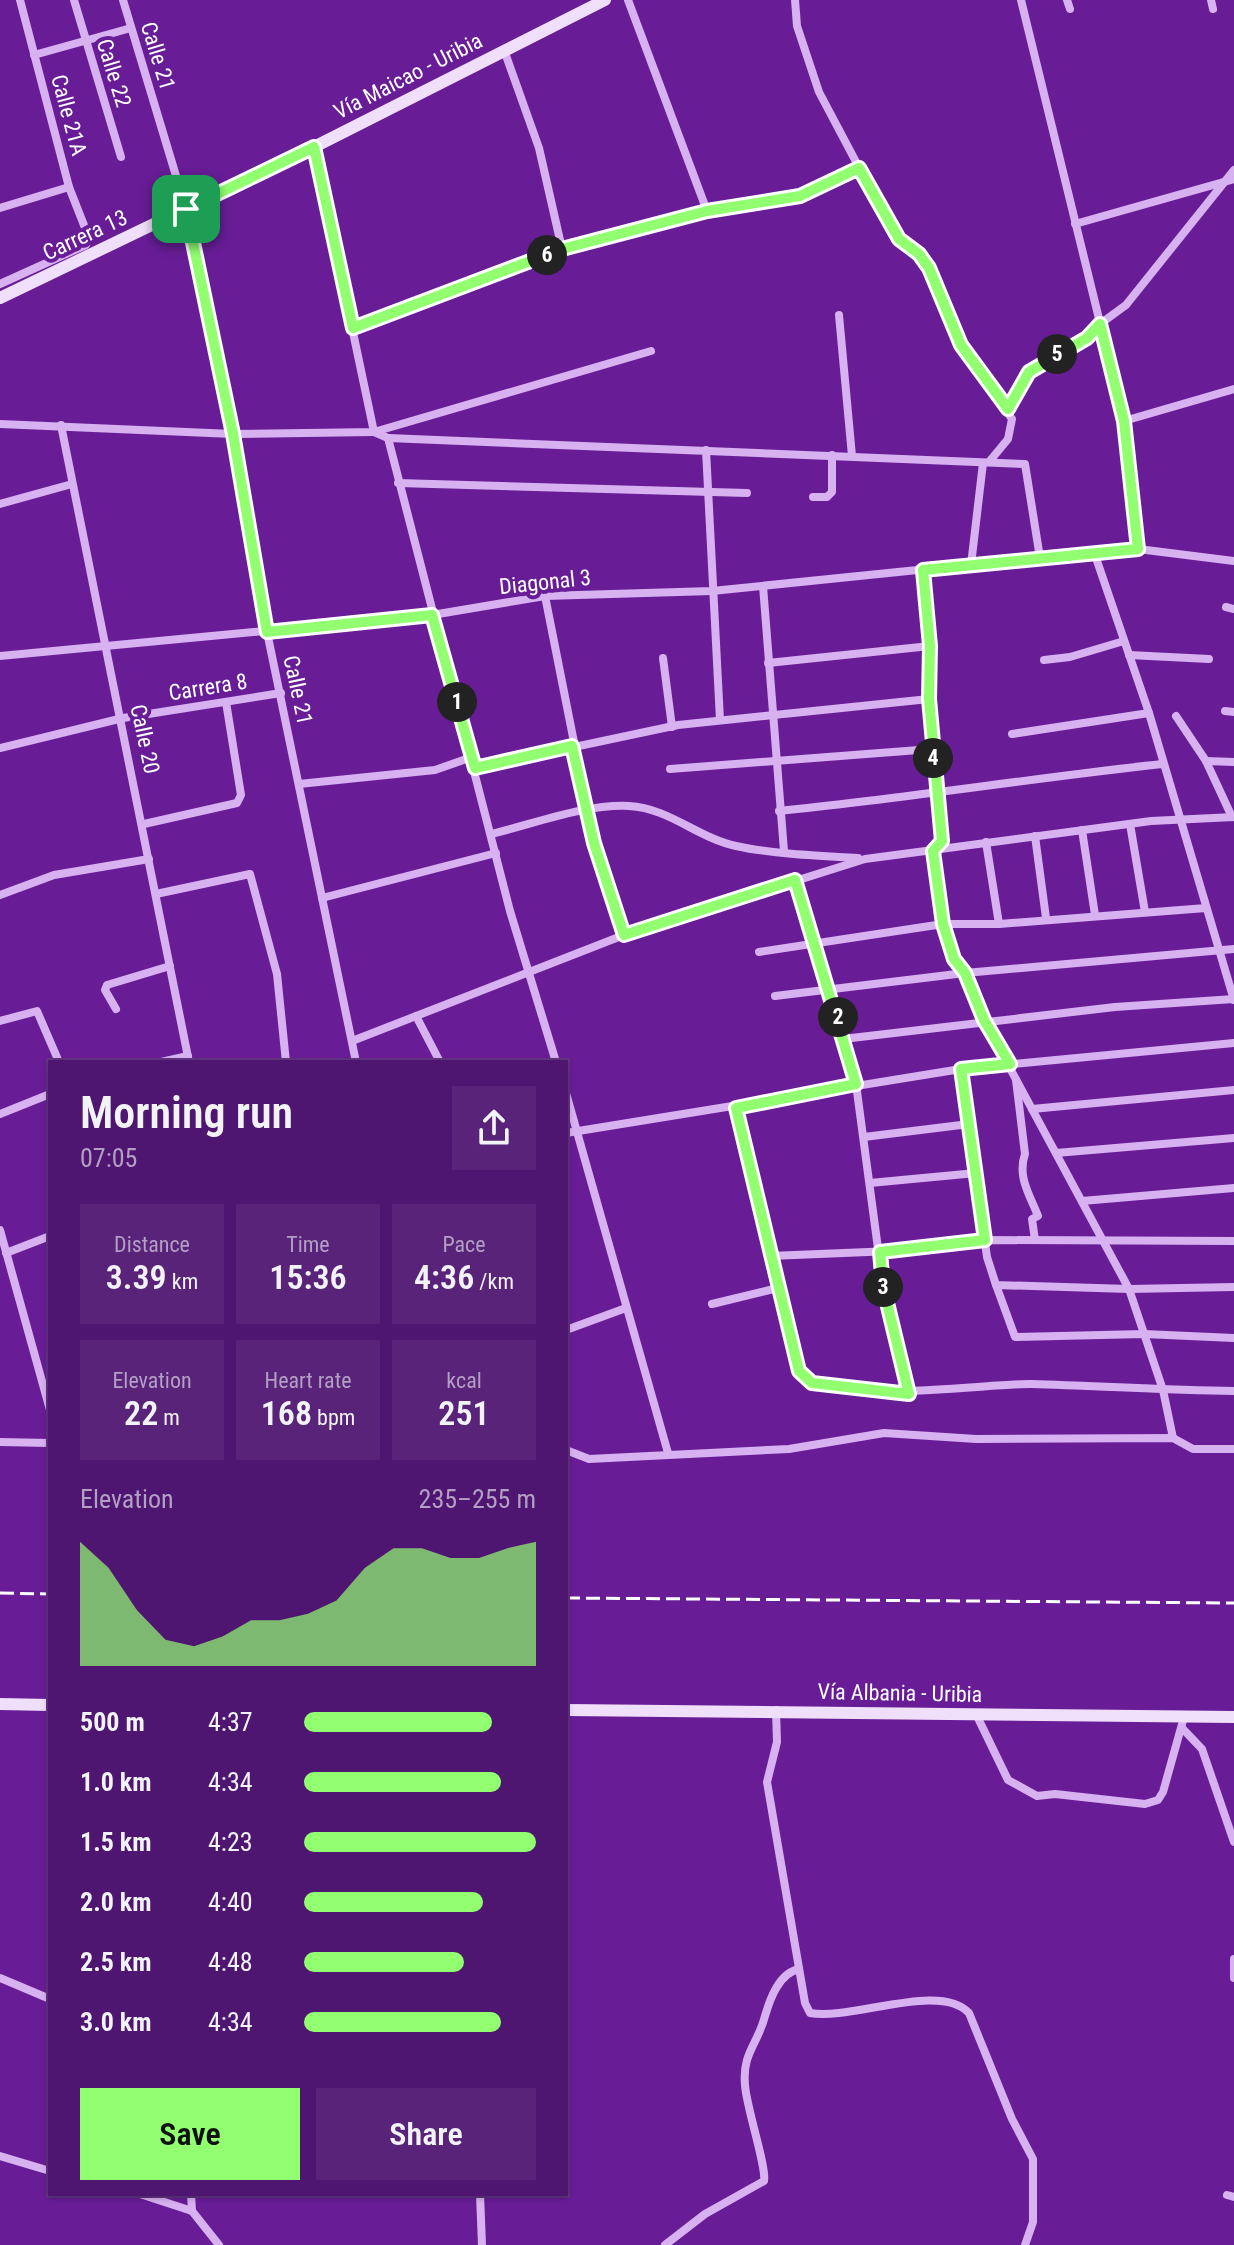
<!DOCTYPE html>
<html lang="en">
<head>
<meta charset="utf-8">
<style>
	:root { --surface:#4e1671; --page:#582379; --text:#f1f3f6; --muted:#b39fc3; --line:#653584; --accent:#91ff70 }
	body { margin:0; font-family:"Roboto Condensed",sans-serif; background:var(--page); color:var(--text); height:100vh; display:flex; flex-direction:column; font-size:30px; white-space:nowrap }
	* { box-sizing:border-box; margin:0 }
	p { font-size:26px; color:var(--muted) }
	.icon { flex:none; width:44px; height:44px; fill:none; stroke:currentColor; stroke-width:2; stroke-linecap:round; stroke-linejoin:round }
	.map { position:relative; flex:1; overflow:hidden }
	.drawer { position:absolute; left:48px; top:1060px; width:520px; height:1136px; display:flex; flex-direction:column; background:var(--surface); border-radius:0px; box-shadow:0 2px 6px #0004,0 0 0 2px var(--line) }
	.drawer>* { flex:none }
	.pin { position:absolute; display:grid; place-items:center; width:68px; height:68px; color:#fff; margin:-34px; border-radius:16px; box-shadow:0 4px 12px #0006 }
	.km { position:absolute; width:40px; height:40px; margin:-20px; border-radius:50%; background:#222; color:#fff; font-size:22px; line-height:40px; text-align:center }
	.round { display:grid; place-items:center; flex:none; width:84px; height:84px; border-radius:0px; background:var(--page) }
	.summary { display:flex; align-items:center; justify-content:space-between; height:136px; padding:0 32px }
	h1 { font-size:44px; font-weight:600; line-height:60px }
	.stats { display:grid; grid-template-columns:repeat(3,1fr); gap:12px; height:136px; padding:8px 32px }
	.stats div { display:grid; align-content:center; border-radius:0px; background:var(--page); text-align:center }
	.stats b { font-size:34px; font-weight:600 }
	.stats small { font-size:22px; font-weight:400 }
	.stats p { font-size:22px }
	.chart { height:224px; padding:16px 32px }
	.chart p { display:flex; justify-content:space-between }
	.chart svg { width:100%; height:144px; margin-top:8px; fill:var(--accent); opacity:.7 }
	.primary-button { display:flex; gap:16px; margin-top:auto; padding:16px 32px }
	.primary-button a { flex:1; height:92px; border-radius:0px; background:var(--accent); color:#111; font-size:32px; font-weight:600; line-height:92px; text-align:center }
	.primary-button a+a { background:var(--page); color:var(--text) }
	ul { padding:0 32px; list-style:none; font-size:26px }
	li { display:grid; grid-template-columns:128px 96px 1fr; align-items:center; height:60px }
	li i { height:20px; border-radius:10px; background:var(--accent) }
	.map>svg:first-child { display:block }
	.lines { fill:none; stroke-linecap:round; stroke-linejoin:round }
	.street { stroke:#d7b1f0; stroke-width:8 }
	.secondary { stroke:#f0dffb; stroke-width:12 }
	.rail { stroke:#fff; stroke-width:3; stroke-dasharray:14 6; stroke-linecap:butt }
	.route-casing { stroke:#fff; stroke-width:16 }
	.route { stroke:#91ff70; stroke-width:10 }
	.labels { text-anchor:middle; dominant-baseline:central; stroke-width:8; stroke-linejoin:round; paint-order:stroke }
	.street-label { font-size:22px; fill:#fff; stroke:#681d97 }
</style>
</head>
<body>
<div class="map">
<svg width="1234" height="2245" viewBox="0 0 1234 2245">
	<rect width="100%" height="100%" fill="#681d97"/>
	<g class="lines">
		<g class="street">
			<polyline points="74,0 121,157"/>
			<polyline points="123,0 186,209 233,434 267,632 356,1062"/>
			<polyline points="628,0 707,211"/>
			<polyline points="795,0 797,26 819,92 890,226 929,268 961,345 1012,419 1008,439 989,462"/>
			<polyline points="1021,0 1124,421 1138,549"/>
			<polyline points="1067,0 1070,9"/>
			<polyline points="1211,0 1213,9"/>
			<polyline points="504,50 539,148 562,249"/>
			<polyline points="34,55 131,28"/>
			<polyline points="314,147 374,432 388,438 510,911 556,1062"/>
			<polyline points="0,208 69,187"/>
			<polyline points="1075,224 1234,179"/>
			<polyline points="0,284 86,245 89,238 69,187 20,0"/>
			<polyline points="839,315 852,456"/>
			<polyline points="353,328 562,249 707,211 800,196 859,168"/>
			<polyline points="1008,409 1029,372 1087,338 1100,324 1126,305 1234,170"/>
			<polyline points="1124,421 1234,389"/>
			<polyline points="0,424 233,434 374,432 651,351"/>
			<polyline points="61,425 189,1062"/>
			<polyline points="388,438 1025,464 1040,558"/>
			<polyline points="706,450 720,720"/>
			<polyline points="398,483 747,493"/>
			<polyline points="813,497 827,497 832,492 832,455"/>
			<polyline points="0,504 72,484"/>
			<polyline points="1094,552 1149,713 1234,1000"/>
			<polyline points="971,565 983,463"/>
			<polyline points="923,570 930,646 929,699 942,841 933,851 943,924 954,959 965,973 984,1020 1129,1289 1163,1390 1173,1438"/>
			<polyline points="763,586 784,851"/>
			<polyline points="545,596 594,843 624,935"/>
			<polyline points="1226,607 1234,609"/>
			<polyline points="1129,655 1209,659"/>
			<polyline points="0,656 432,615 545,596 712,591 1094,552 1138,549 1234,561"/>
			<polyline points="663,658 672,727"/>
			<polyline points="1044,660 1070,657 1124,641"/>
			<polyline points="768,663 930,646"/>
			<polyline points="1225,711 1234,712"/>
			<polyline points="1176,716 1206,761 1232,817"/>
			<polyline points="1012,734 1149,713"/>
			<polyline points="0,748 123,718 281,693"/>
			<polyline points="1206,761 1234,762"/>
			<polyline points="475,768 678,725 929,699"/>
			<polyline points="670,769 932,749"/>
			<polyline points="299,784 435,770 472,757"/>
			<path d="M779 811C907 798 1034 778 1162 764"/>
			<polyline points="144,824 237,803 241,795 226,702"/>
			<polyline points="1130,824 1145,912"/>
			<polyline points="1082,830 1095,915"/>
			<path d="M491 834C534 824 584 804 629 806 669 808 698 838 736 846 772 854 821 856 858 858"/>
			<polyline points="1035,836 1046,918"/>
			<polyline points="986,842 999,924"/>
			<polyline points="795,880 856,1084 883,1286 909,1394"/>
			<polyline points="156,894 250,874 277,974 286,1062"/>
			<polyline points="0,895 54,875 149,859"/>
			<polyline points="322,898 496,853"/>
			<polyline points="759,952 943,924 999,924 1206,908"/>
			<polyline points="775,996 965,973 1234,949"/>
			<polyline points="116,1009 105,990 107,985 170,966"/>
			<polyline points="416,1016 440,1062"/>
			<polyline points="0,1021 37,1011 59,1062"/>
			<polyline points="843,1039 1115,1007 1234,999"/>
			<polyline points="352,1041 624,935 865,859 1151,821 1234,817"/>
			<polyline points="161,1062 188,1056"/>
			<polyline points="961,1069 987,1257 996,1285 1129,1289 1234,1287"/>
			<path d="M1016 1080 1025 1154C1017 1177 1030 1195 1038 1216L1032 1219 1035 1240"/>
			<polyline points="566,1093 668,1453"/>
			<polyline points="736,1108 770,1256 917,1250 985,1240 1234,1241"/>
			<polyline points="1032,1109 1234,1090"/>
			<polyline points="0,1114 50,1094"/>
			<polyline points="566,1133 961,1069 1234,1043"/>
			<polyline points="864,1137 969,1124"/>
			<polyline points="1056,1153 1234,1138"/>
			<polyline points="870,1183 976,1173"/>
			<polyline points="1082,1201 1234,1188"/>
			<polyline points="0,1230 50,1410"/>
			<polyline points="6,1253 50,1236"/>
			<path d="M770 1256 799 1371C825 1408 988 1383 1032 1384 1099 1386 1167 1390 1234 1391"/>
			<polyline points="996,1285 1015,1337 1144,1334 1234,1338"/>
			<polyline points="712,1304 778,1288"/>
			<polyline points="566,1330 626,1308"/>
			<polyline points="0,1442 50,1443"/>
			<polyline points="566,1450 589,1459 789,1449 884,1433 976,1439 1173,1438 1193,1449 1234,1449"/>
			<path d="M776 1710 777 1742 767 1782 805 2003 810 2013C851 2021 940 1981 969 2013L1012 2119 1033 2159V2222L1025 2245"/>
			<polyline points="976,1714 1008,1780 1037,1796 1055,1794 1145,1804 1158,1800 1163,1792 1184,1717"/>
			<polyline points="1182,1728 1202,1749 1234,1842"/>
			<polyline points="1234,1959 1234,1978"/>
			<polyline points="0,1978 50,1999"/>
			<polyline points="0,2156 50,2171"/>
			<polyline points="140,2194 192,2211 219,2245"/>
			<polyline points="191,2194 192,2211"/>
			<polyline points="480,2194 482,2245"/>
			<polyline points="1227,2195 1234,2197"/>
			<path d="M665 2245 705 2214 764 2181C767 2168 746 2106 745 2085 742 2053 758 2044 765 2016 770 1999 779 1973 799 1969"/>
		</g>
		<g class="secondary">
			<polyline points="0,298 314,147 605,0"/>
			<polyline points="0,1704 50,1705"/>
			<polyline points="566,1710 1234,1717"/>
		</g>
		<g class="rail">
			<polyline points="0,1593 50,1594"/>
			<polyline points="566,1598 1234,1603"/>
		</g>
	</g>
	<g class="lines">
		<g class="route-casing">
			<polygon id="route" points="314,147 353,328 562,249 707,211 800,196 859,168 899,239 919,254 929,268 961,345 1008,409 1029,372 1087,338 1100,324 1124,421 1138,549 923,570 930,646 929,699 942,841 933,851 943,924 954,959 965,973 984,1020 1010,1064 961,1069 985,1240 880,1252 883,1286 909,1394 812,1383 799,1371 736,1108 856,1084 795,880 624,935 594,843 572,746 475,768 432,615 267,632 233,434 186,209"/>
		</g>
		<use href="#route" class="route"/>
	</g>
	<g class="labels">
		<g class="street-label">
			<text transform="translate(158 56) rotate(73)">Calle 21</text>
			<text transform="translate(114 73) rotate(73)">Calle 22</text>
			<text transform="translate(408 76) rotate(-27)">Vía Maicao - Uribia</text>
			<text transform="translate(69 115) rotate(75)">Calle 21A</text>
			<text transform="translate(85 235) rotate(-25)">Carrera 13</text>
			<text transform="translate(545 582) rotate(-6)">Diagonal 3</text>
			<text transform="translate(208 687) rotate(-9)">Carrera 8</text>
			<text transform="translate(298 690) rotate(78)">Calle 21</text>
			<text transform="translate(145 739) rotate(78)">Calle 20</text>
			<text transform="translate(900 1693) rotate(1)">Vía Albania - Uribia</text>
		</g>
	</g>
</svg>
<div class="pin" style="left:186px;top:209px;background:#1e9e55"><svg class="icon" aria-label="arrive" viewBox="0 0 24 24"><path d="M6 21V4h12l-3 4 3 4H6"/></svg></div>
<b class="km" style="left:457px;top:702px">1</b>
<b class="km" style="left:838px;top:1017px">2</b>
<b class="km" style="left:883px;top:1287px">3</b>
<b class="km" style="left:933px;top:758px">4</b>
<b class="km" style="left:1057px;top:354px">5</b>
<b class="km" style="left:547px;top:255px">6</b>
<section class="drawer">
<div class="summary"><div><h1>Morning run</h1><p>07:05</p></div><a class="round"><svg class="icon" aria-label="share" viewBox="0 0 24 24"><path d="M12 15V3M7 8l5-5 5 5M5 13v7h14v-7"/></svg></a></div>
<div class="stats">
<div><p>Distance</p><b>3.39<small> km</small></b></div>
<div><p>Time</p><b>15:36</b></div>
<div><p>Pace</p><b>4:36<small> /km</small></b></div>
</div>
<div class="stats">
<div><p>Elevation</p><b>22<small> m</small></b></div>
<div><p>Heart rate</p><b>168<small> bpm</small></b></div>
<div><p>kcal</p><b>251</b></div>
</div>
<div class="chart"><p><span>Elevation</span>235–255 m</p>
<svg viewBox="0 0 160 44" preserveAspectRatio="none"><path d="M0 44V6L10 14L20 27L30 36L40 38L50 35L60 30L70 30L80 28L90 24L100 14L110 8L120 8L130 11L140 11L150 8L160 6V44z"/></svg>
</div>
<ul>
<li><b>500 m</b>4:37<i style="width:81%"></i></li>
<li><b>1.0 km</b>4:34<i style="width:85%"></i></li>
<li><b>1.5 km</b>4:23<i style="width:100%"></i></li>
<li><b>2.0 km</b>4:40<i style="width:77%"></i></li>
<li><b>2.5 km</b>4:48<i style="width:69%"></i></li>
<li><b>3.0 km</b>4:34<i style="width:85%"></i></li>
</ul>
<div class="primary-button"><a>Save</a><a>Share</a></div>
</section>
</div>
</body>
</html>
